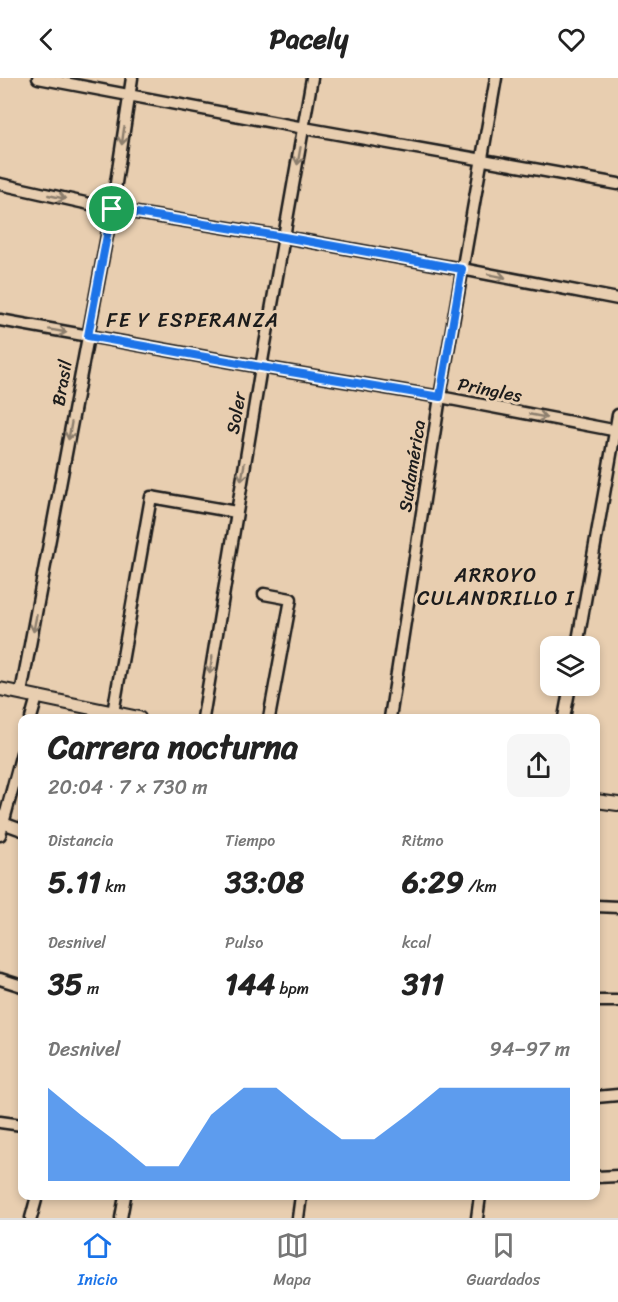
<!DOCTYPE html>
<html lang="es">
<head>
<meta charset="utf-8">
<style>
	:root { --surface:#fff; --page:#f6f6f6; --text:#222; --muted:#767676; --line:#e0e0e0; --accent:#1a73e8 }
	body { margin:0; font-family:Sriracha,sans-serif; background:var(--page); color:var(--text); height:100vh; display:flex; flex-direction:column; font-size:22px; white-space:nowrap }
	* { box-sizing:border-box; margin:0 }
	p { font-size:20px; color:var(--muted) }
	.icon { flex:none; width:33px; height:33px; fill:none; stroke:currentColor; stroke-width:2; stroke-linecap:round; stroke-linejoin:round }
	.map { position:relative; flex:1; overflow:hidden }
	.drawer { position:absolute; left:18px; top:636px; width:582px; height:486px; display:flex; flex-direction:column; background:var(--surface); border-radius:12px; box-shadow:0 3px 9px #0003 }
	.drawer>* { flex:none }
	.buttons { position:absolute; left:540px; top:558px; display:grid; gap:12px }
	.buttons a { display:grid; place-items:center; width:60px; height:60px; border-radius:12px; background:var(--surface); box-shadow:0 3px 9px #0003; font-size:30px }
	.pin { position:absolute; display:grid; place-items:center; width:51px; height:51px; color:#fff; margin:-26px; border:3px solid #fff; border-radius:50%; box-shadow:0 2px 6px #0007 }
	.round { display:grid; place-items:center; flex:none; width:63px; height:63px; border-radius:12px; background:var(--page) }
	.headline { display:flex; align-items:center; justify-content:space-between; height:102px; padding:0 30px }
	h1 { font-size:33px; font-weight:700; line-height:45px }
	.metrics { display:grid; grid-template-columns:repeat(3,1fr); gap:9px; height:102px; padding:6px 30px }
	.metrics div { display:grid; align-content:center }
	.metrics b { font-size:30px; font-weight:700 }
	.metrics small { font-size:16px; font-weight:400 }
	.metrics p { font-size:16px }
	.chart { height:168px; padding:12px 30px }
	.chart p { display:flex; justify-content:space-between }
	.chart svg { width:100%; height:108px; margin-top:6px; fill:var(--accent); opacity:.7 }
	header { display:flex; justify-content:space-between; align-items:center; height:78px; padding:0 30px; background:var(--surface); font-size:27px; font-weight:700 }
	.tabs { display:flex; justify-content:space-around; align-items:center; height:84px; border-top:2px solid var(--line); background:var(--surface); font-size:16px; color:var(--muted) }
	.tabs a { display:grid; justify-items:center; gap:3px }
	.tabs .on { color:var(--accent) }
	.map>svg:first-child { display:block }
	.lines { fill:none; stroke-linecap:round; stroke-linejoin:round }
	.minor-casing { stroke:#1c1c1c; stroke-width:15 }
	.major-casing { stroke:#1c1c1c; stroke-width:16 }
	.minor { stroke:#e8ceb0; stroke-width:10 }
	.major { stroke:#e8ceb0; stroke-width:12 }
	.oneway { stroke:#8c7e6d }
	.route-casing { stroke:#fff; stroke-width:12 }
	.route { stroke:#1a73e8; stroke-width:8 }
	.labels { text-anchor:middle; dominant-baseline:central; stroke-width:6; stroke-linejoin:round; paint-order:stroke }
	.street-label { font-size:18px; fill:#1c1c1c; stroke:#e8ceb0 }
	.neighbourhood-label { font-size:20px; letter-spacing:1.5px; fill:#1c1c1c; stroke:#e8ceb0 }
</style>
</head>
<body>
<header><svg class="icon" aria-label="back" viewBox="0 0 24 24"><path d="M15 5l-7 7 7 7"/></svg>Pacely<svg class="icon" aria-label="heart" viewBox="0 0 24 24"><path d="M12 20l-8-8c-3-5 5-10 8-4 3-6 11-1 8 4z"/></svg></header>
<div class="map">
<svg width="618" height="1140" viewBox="0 0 618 1140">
	<rect width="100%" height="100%" fill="#e8ceb0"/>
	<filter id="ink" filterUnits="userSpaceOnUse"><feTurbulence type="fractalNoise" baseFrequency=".0167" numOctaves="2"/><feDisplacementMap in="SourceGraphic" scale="12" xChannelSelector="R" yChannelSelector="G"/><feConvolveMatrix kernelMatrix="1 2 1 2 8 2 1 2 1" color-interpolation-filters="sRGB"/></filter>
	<g filter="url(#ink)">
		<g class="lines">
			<g class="minor-casing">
				<g id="minor">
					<polyline points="38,0 304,50 618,106"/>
					<polyline points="0,106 112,131 284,159 462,191 618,221"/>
					<polyline points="0,242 261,289 440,319 618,353"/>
					<polyline points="264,516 291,521 269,640"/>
					<polyline points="577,568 618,337"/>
					<polyline points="21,615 112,131 132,0"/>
					<polyline points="113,635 151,419 236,434"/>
					<polyline points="31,640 37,619"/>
					<polyline points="203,640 261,289 312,0"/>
					<polyline points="390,640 440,319 496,0"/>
					<polyline points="564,640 570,608"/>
					<polyline points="0,744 22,752"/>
					<polyline points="0,757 22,675"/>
					<polyline points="596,828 618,829"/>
					<polyline points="0,901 22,908"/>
					<polyline points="596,923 618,923"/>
					<polyline points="596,1019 618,1017"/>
					<polyline points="0,1044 22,1047"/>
					<polyline points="596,1099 618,1098"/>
					<polyline points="31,1140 37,1118"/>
					<polyline points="121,1140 125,1118"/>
					<polyline points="298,1140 301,1118"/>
					<polyline points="477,1140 480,1118"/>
				</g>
			</g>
			<g class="major-casing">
				<g id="major">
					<polyline points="0,611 139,640"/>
					<polyline points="596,723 618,726"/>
				</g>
			</g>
			<use href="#minor" class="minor"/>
			<use href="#major" class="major"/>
		</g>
		<defs><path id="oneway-shaft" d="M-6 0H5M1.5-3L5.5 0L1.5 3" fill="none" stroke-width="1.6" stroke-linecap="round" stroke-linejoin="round" transform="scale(1.5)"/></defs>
		<g class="oneway">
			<use href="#oneway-shaft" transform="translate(123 58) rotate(98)"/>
			<use href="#oneway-shaft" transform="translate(299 78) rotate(100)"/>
			<use href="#oneway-shaft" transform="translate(57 119) rotate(13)"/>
			<use href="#oneway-shaft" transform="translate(497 198) rotate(11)"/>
			<use href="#oneway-shaft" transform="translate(58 253) rotate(10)"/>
			<use href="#oneway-shaft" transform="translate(538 338) rotate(11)"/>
			<use href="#oneway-shaft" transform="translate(70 353) rotate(100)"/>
			<use href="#oneway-shaft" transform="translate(243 394) rotate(100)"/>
			<use href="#oneway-shaft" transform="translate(35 545) rotate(101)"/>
			<use href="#oneway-shaft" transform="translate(211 587) rotate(99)"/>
		</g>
	</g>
	<g class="lines" filter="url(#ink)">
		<g class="route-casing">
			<polygon id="route" points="112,131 284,159 462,191 440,319 261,289 88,258"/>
		</g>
		<use href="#route" class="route"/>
	</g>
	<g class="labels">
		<g class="street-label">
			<text transform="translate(62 305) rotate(-80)">Brasil</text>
			<text transform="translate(490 312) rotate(11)">Pringles</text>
			<text transform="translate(236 335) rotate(-80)">Soler</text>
			<text transform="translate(412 388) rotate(-81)">Sudamérica</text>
		</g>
		<g class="neighbourhood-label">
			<text x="193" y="242">FE Y ESPERANZA</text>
			<text x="496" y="497">ARROYO<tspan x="496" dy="23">CULANDRILLO I</tspan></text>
		</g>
	</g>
</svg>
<div class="buttons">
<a><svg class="icon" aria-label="layers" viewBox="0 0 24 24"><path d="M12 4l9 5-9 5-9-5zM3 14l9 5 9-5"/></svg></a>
</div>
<div class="pin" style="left:112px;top:131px;background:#1e9e55"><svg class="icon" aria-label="arrive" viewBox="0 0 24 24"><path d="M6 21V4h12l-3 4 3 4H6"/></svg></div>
<section class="drawer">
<div class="headline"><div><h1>Carrera nocturna</h1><p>20:04 · 7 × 730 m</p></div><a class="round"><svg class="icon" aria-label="share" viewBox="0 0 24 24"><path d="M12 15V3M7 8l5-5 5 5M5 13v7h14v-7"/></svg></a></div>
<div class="metrics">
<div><p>Distancia</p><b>5.11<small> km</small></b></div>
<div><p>Tiempo</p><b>33:08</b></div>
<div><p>Ritmo</p><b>6:29<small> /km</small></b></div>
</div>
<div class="metrics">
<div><p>Desnivel</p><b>35<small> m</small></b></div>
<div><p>Pulso</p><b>144<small> bpm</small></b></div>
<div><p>kcal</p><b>311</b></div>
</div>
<div class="chart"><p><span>Desnivel</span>94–97 m</p>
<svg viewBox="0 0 160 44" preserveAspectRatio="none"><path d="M0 44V6L10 17L20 27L30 38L40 38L50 17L60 6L70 6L80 17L90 27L100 27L110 17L120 6L130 6L140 6L150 6L160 6V44z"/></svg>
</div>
</section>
</div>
<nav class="tabs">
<a class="on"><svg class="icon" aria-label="home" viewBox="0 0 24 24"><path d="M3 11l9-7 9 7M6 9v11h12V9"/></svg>Inicio</a>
<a><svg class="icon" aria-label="map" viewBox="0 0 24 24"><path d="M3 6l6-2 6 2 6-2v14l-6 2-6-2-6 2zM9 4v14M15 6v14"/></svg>Mapa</a>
<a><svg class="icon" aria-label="saved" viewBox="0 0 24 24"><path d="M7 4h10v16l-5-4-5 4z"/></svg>Guardados</a>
</nav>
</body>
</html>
